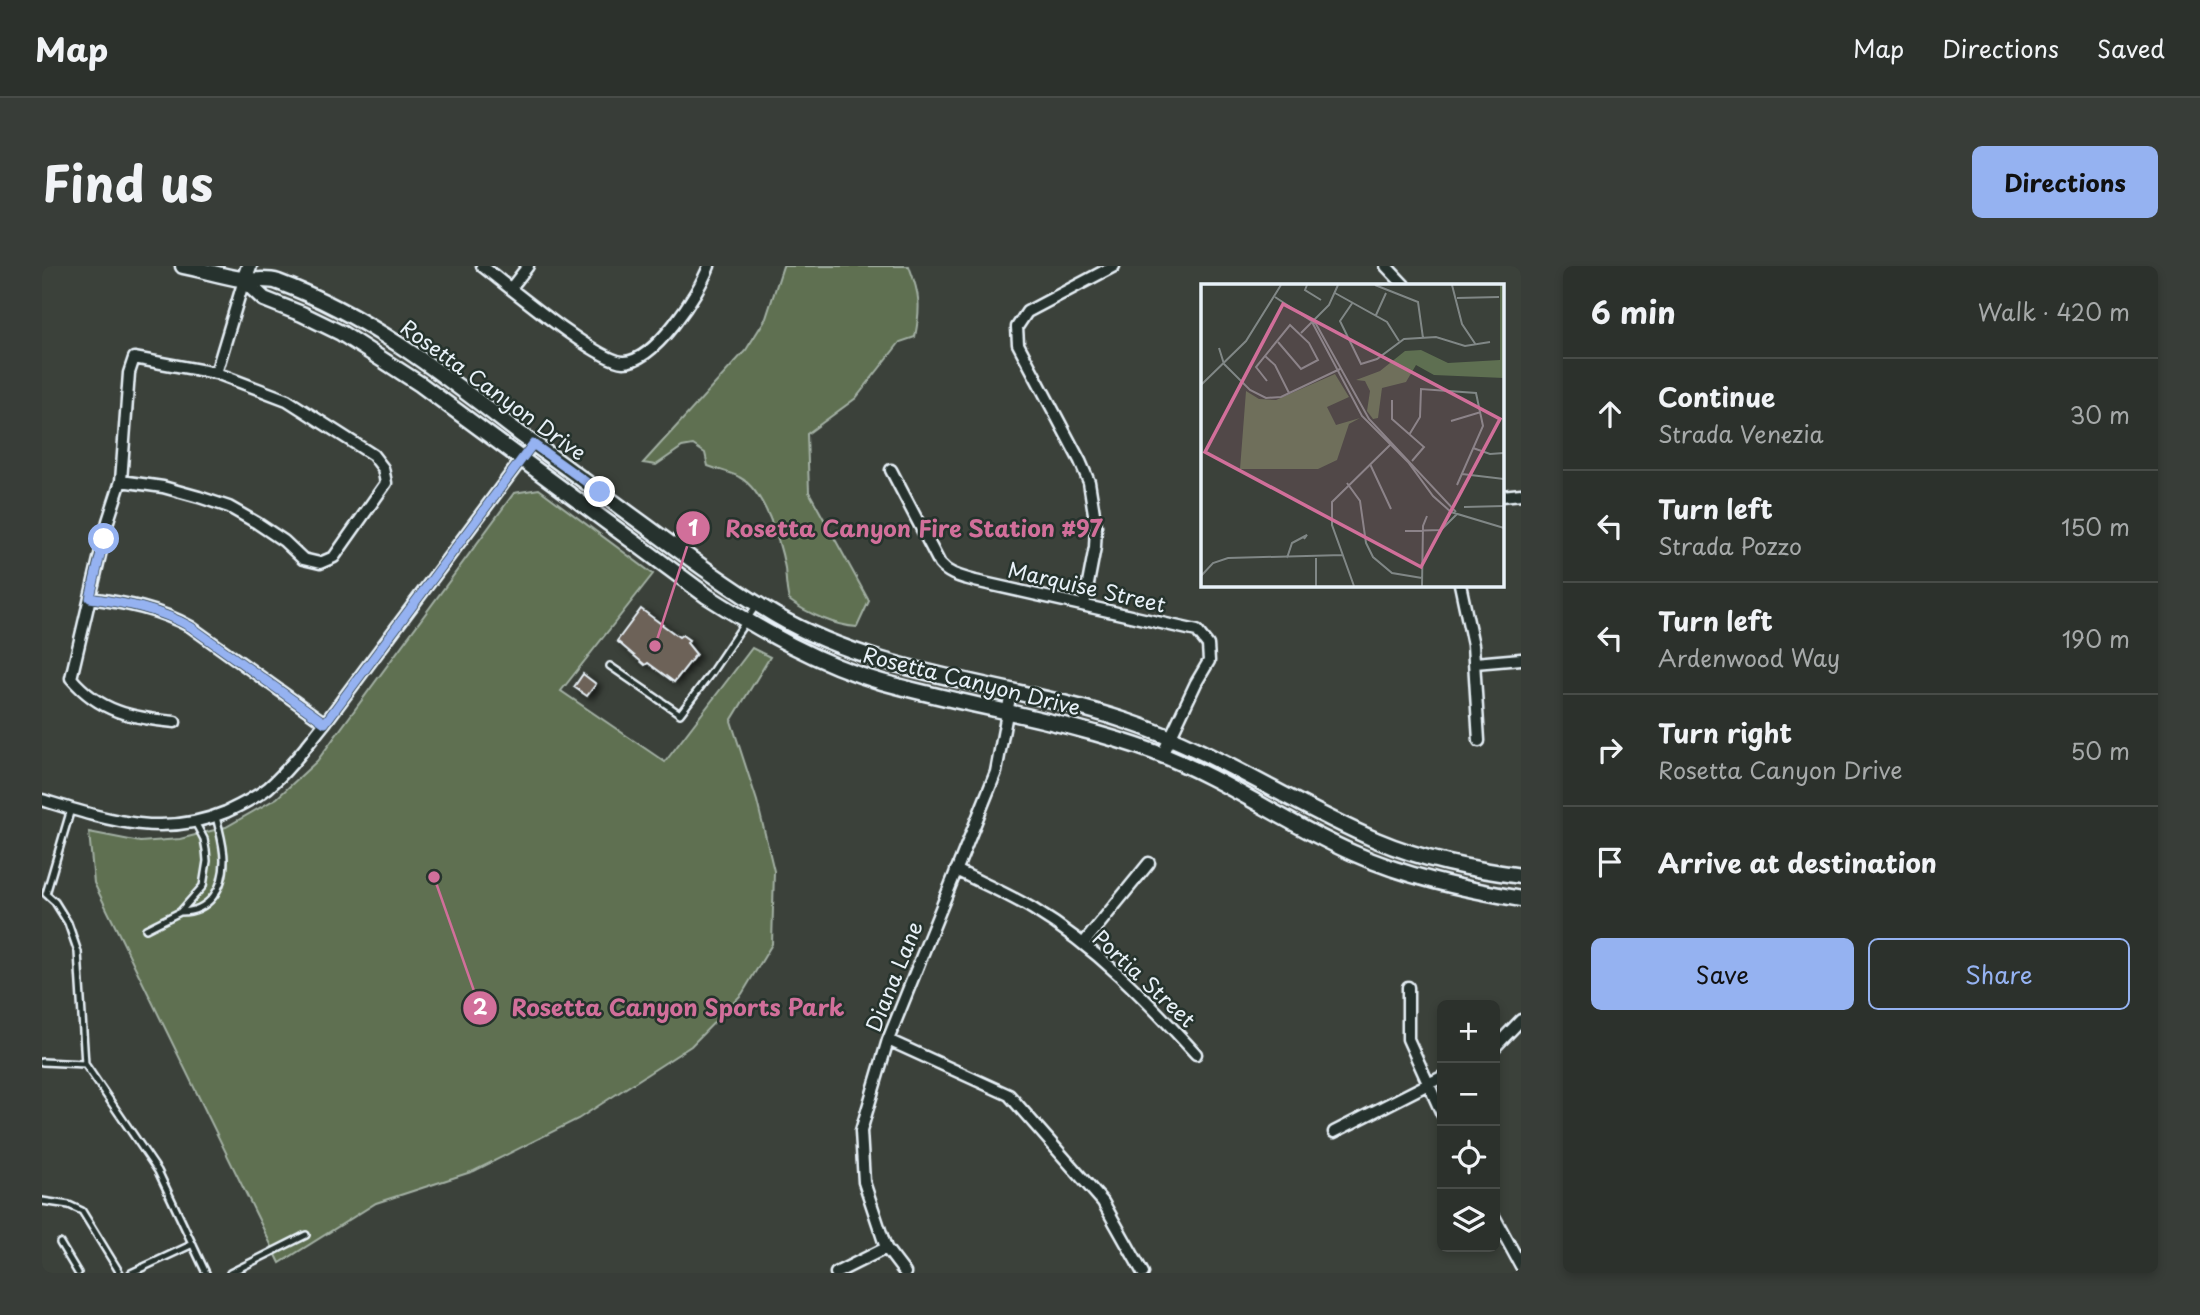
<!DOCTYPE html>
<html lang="en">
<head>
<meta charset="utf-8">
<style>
	body { margin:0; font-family:"Playpen Sans",sans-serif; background:#383d38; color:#f1f3f6 }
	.controls { position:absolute; right:21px; bottom:21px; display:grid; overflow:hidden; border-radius:10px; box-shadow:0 4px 10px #0003 }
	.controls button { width:63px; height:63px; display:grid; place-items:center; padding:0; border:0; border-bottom:2px solid #484c48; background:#2c312c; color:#f1f3f6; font:35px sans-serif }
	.stop { position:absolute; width:21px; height:21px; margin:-16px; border:5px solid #95b2f1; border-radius:50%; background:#fff }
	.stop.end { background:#95b2f1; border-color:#fff; box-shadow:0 2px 7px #0008 }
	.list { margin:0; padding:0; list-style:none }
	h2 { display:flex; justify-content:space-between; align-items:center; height:91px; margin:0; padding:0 28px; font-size:30px }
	h2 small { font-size:23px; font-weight:400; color:#a6a9a9 }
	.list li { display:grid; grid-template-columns:46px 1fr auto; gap:21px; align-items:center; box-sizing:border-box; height:112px; padding:0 28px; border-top:2px solid #484c48 }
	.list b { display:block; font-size:26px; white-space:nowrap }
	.list p { margin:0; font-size:23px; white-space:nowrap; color:#a6a9a9 }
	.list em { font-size:23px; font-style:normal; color:#a6a9a9 }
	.actions { display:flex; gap:14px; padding:21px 28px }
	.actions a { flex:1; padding:16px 0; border:2px solid #95b2f1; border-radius:10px; text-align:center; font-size:24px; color:#95b2f1 }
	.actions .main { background:#95b2f1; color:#111 }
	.icon { flex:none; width:38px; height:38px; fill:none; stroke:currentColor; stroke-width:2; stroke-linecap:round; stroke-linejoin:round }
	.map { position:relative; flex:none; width:1479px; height:1007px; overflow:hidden; border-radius:10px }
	header { display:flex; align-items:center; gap:42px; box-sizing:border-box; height:98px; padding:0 35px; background:#2c312c; border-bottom:2px solid #484c48 }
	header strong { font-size:33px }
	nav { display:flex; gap:38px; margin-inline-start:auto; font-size:24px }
	.intro { display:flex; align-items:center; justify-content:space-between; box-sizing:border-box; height:168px; padding:0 42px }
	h1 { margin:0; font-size:49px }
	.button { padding:18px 32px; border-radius:10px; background:#95b2f1; color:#111; font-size:24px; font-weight:700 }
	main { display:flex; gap:42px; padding:0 42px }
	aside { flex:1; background:#2c312c; border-radius:10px; box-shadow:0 4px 10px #0003 }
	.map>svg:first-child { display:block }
	.green { fill:#5e6f51; stroke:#a3b0a4; stroke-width:2 }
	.building { fill:#6d6258; stroke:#e8f1f8; stroke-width:2; filter:url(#shadow) }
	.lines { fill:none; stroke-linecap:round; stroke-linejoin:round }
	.lane-casing { stroke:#e8f1f8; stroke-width:10 }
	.street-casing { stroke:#e8f1f8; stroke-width:15 }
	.secondary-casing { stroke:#e8f1f8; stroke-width:19 }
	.lane { stroke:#26332d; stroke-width:5 }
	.street { stroke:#26332d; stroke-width:10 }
	.secondary { stroke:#26332d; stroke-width:14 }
	.route { stroke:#95b2f1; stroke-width:9 }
	.labels { text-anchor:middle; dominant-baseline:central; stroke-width:5; stroke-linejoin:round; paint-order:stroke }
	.street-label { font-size:21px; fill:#e8f1f8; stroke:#26332d }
	.inset-road { fill:none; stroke:#808786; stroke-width:2 }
	.view { fill:#d16f9a; fill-opacity:0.15; stroke:#d16f9a; stroke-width:3.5 }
	.inset-edge { fill:none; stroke:#e8f1f8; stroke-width:3.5 }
	.leader { fill:none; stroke:#d16f9a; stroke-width:2.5 }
	.callout-dot { fill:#d16f9a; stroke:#26332d; stroke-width:2.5 }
	.mark-label { font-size:21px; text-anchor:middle; font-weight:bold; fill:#fff }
	.callout-label { font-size:23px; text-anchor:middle; font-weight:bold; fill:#d16f9a; stroke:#26332d; stroke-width:5; stroke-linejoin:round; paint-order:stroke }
</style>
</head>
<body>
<header>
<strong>Map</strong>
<nav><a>Map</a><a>Directions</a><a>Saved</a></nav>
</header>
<div class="intro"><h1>Find us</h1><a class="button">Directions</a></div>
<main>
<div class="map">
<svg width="1479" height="1007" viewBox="0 0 1479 1007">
	<defs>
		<filter id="shadow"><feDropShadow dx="5" dy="3" stdDeviation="3.5" flood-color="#0009"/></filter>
	</defs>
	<rect width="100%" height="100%" fill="#3b413a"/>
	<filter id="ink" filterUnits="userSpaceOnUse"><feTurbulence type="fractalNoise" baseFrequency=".0143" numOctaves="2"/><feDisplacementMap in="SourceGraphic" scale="14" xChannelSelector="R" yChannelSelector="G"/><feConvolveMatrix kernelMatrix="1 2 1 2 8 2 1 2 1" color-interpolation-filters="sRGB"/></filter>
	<g filter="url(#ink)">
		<path class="green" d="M741 0H867C878 29 879 41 873 71L858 76 814 132 765 168 767 226 827 335 815 361C794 360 764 347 747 334 744 323 744 313 743 302 738 275 722 224 697 211 688 206 676 204 666 200L663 187 651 179 640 181 614 199 601 197 704 84 724 52Z
			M497 223 611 308 519 425 623 496 710 382 728 391 689 455 715 535 732 605 730 678 700 728 649 780 536 853 432 905 334 937 238 997 52 617 47 566 98 576 138 573 184 561 235 532 275 495 472 227Z"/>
		<path class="building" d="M599 343 637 371 640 369 647 374 645 377 654 388 632 416 606 397 603 399 575 375Z
			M541 408 554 418 545 430 532 421Z"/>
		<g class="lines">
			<defs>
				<path id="lane" d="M568 400 638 448 669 407 714 340
					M29 543 4 628 13 636 26 657 36 686 43 798 116 905 164 1007
					M138 646C168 646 182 622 182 594 182 579 177 564 174 550
					M104 663 138 646 161 620 165 595 164 584 162 573 153 556
					M0 796 43 798
					M0 935 27 939 40 945 78 1007
					M18 977 36 1007
					M89 1007 151 978
					M188 1007 264 969"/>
				<path id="street" d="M440 0C465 19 555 95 581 96 612 97 657 27 667 0
					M1344 0 1362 19
					M469 22 486 0
					M174 107 202 14
					M849 204 898 298C907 309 920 311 933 315L1155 365 1166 379 1167 395 1154 417 1120 489
					M79 215 121 221 157 231 187 241 215 257 242 275 261 293 278 297 292 291 344 217 341 202 331 189 245 134 174 107 92 92 87 107 79 215 66 255 29 412C58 446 90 452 133 456
					M1460 230 1479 228
					M1418 318 1431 379 1437 475
					M48 332C84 337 117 343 149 361L283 457
					M1042 339 1053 281 1054 260 1047 216 1038 195 976 78 975 61 985 46 1072 0
					M1433 397 1479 393
					M0 534C63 553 120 573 184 546 199 539 213 532 226 522 248 503 265 479 283 457L491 178
					M914 604C940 617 966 628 991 643 1054 681 1105 734 1154 788
					M1041 678 1107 597
					M1366 721V773L1400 848
					M846 774 967 829 1061 936 1101 1007
					M1453 781 1479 754
					M1292 866 1400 811
					M1453 952 1479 1000
					M794 1007 844 982
					M863 1007 844 982 822 916 819 865 846 774 954 506 969 426"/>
				<path id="secondary" d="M141 0C161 4 180 10 199 13 212 16 224 12 236 16 326 49 402 109 477 167 519 198 561 229 604 260 646 291 688 322 733 349 841 412 968 416 1084 455 1172 484 1249 538 1334 574 1381 594 1429 603 1479 610
					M202 14 222 33 260 48 299 67 378 118 665 330C720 365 777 398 840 416 930 441 1024 454 1112 486 1182 512 1243 557 1311 587 1364 611 1422 623 1479 633
					M202 14 207 0"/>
			</defs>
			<use href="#lane" class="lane-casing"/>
			<use href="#street" class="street-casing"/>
			<use href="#secondary" class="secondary-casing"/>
			<use href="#lane" class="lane"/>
			<use href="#street" class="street"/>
			<use href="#secondary" class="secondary"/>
		</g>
	</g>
	<g class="lines" filter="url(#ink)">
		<path class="route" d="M62 273 48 332C84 337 117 343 149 361L283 457 491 178 558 226"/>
	</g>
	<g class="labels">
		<g class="street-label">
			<text transform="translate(452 123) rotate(36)">Rosetta Canyon Drive</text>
			<text transform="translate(1045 320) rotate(13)">Marquise Street</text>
			<text transform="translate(930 414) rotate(14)">Rosetta Canyon Drive</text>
			<text transform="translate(851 710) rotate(-68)">Diana Lane</text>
			<text transform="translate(1103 712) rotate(43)">Portia Street</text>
		</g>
	</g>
	<g transform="translate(1159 18)">
		<rect width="303" height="303" fill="#3b413a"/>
		<path d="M299 1H303V94L233 91 215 81 205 98 181 104 177 134 172 135 166 127 169 107 164 97 155 96 179 87 204 67 220 66 247 79 299 76ZM134 90 148 113 126 123 135 141 159 134 148 140 136 176 117 185H39L45 107 58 115 75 116Z" fill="#5e6f51"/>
		<path class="inset-road" d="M106 1 104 6 120 16M174 1 217 18 222 54M251 1 261 40 275 61M134 9 186 38 198 57M74 13 115 40 168 135 255 228M256 14 298 13M152 18 139 37 160 80 176 75 203 55 235 53 264 62 289 58M175 31 185 9M111 38 161 132 207 178 232 212 250 228 303 244M100 49 128 21 137 1M18 64 23 80 49 106 65 114 80 113 139 85M64 72 74 81 88 109M66 97 55 83 89 41 108 59 117 76 100 85 77 58M0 101 45 57 80 1M191 116V135L223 163 211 177M250 137 280 128M208 151 219 133 220 105 275 109 282 142 256 201M272 164 289 170 303 169M169 180 190 225M261 190 303 195M146 199 159 217 165 259 172 273 191 289 221 294M263 223 303 222M204 247 240 246 256 230M86 274 91 259 106 251 103 255M115 274V302M0 292 12 279 27 274 142 271M153 302 131 241V218L190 160M221 302 222 242 226 232"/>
		<path class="view" d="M82 20 299 135 220 283 4 168Z"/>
		<rect width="303" height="303" class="inset-edge"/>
	</g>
	<path class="leader" d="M613 380L651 262M392 611L438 742"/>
	<g class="callout-dot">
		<circle cx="613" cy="380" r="7"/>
		<circle cx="392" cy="611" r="7"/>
		<circle cx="651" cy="262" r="18"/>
		<circle cx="438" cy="742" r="18"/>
	</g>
	<g class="mark-label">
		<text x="651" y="270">1</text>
		<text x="438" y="749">2</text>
	</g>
	<g class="callout-label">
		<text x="872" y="271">Rosetta Canyon Fire Station #97</text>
		<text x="636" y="750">Rosetta Canyon Sports Park</text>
	</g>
</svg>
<div class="controls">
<button>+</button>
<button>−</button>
<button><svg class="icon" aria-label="locate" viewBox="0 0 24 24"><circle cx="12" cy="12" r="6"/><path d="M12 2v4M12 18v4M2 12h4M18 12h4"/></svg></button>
<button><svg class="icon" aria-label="layers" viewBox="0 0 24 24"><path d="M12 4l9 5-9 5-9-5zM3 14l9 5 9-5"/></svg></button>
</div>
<div class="stop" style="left:62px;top:273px"></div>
<div class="stop end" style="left:558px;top:226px"></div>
</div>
<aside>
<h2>6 min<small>Walk · 420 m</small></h2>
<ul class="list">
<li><svg class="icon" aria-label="ahead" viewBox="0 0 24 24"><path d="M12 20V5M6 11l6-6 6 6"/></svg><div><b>Continue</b><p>Strada Venezia</p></div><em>30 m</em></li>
<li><svg class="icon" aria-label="left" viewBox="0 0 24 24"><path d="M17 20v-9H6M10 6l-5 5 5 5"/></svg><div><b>Turn left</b><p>Strada Pozzo</p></div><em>150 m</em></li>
<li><svg class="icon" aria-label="left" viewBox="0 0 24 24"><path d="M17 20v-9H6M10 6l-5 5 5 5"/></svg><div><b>Turn left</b><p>Ardenwood Way</p></div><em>190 m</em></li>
<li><svg class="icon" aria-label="right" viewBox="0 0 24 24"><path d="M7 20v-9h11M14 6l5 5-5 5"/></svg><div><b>Turn right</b><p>Rosetta Canyon Drive</p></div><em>50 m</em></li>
<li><svg class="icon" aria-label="arrive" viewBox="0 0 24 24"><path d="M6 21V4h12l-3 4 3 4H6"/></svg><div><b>Arrive at destination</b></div></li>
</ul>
<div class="actions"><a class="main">Save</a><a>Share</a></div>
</aside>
</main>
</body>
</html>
